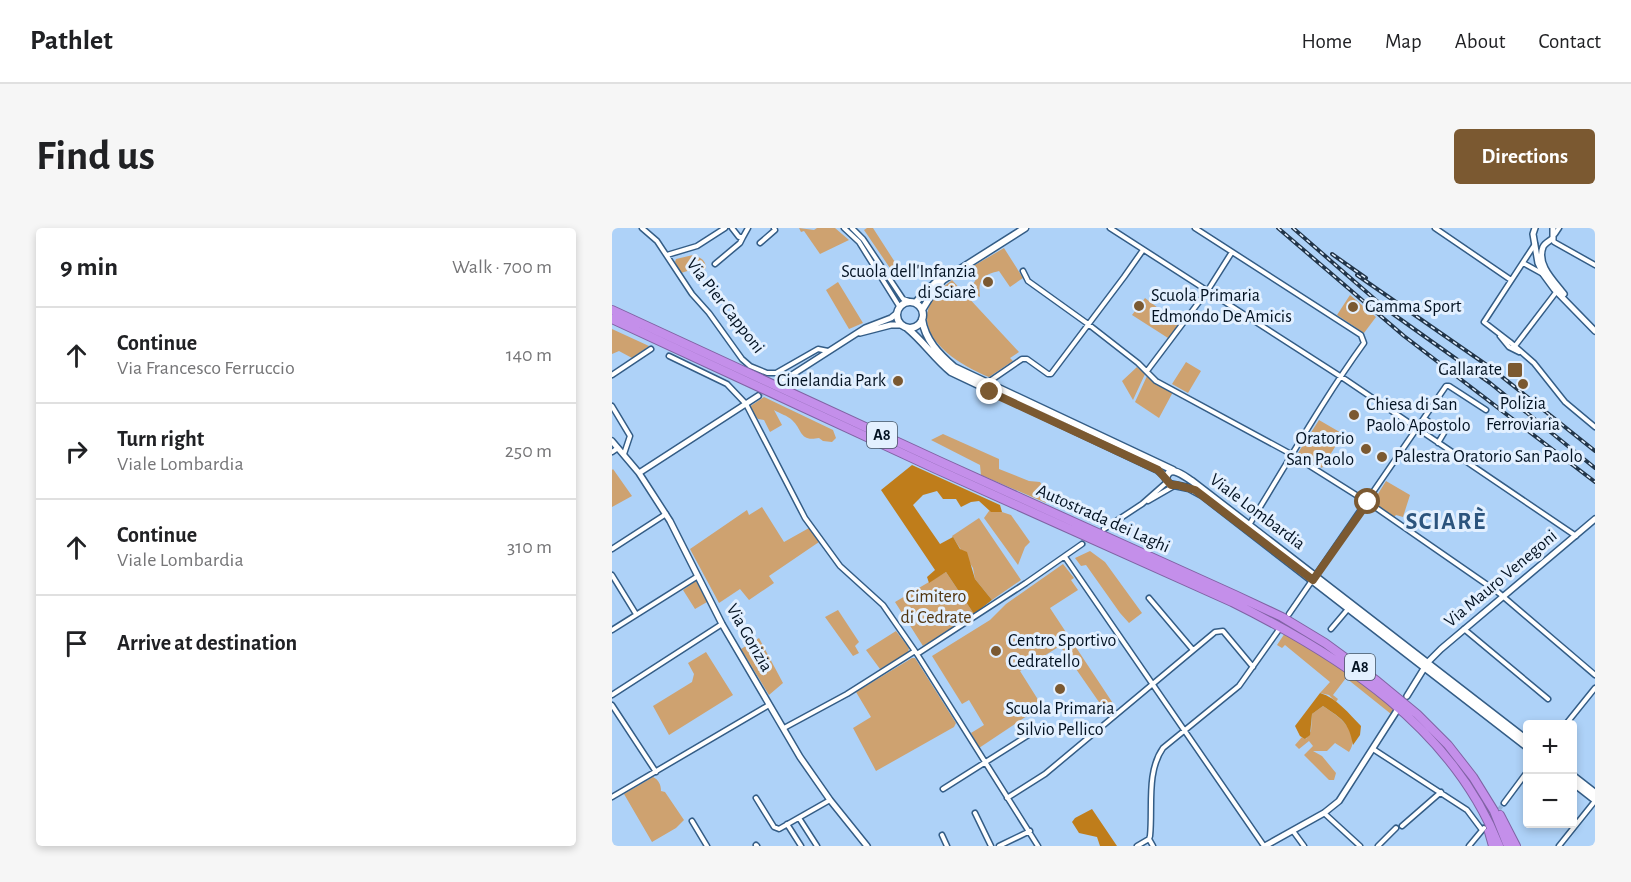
<!DOCTYPE html>
<html lang="en">
<head>
<meta charset="utf-8">
<style>
	body { margin:0; font-family:"Alegreya Sans",sans-serif; background:#f6f6f6; color:#202124 }
	.controls { position:absolute; right:18px; bottom:18px; display:grid; overflow:hidden; border-radius:6px; box-shadow:0 3px 9px #0003 }
	.controls button { width:54px; height:54px; display:grid; place-items:center; padding:0; border:0; border-bottom:2px solid #e0e0e0; background:#fff; color:#202124; font:30px sans-serif }
	.stop { position:absolute; width:18px; height:18px; margin:-14px; border:4px solid #7b5931; border-radius:50%; background:#fff }
	.stop.end { background:#7b5931; border-color:#fff; box-shadow:0 2px 6px #0008 }
	.list { margin:0; padding:0; list-style:none }
	h2 { display:flex; justify-content:space-between; align-items:center; height:78px; margin:0; padding:0 24px; font-size:26px }
	h2 small { font-size:20px; font-weight:400; color:#757577 }
	.list li { display:grid; grid-template-columns:39px 1fr auto; gap:18px; align-items:center; box-sizing:border-box; height:96px; padding:0 24px; border-top:2px solid #e0e0e0 }
	.list b { display:block; font-size:22px; white-space:nowrap }
	.list p { margin:0; font-size:20px; white-space:nowrap; color:#757577 }
	.list em { font-size:20px; font-style:normal; color:#757577 }
	.icon { flex:none; width:33px; height:33px; fill:none; stroke:currentColor; stroke-width:2; stroke-linecap:round; stroke-linejoin:round }
	.map { position:relative; flex:none; width:983px; height:618px; overflow:hidden; border-radius:6px }
	header { display:flex; align-items:center; gap:36px; box-sizing:border-box; height:84px; padding:0 30px; background:#fff; border-bottom:2px solid #e0e0e0 }
	header strong { font-size:28px }
	nav { display:flex; gap:33px; margin-inline-start:auto; font-size:21px }
	.intro { display:flex; align-items:center; justify-content:space-between; box-sizing:border-box; height:144px; padding:0 36px }
	h1 { margin:0; font-size:42px }
	.button { padding:15px 27px; border-radius:6px; background:#7b5931; color:#fff; font-size:21px; font-weight:700 }
	main { display:flex; gap:36px; padding:0 36px }
	aside { flex:1; background:#fff; border-radius:6px; box-shadow:0 3px 9px #0003 }
	.map>svg:first-child { display:block }
	.green { fill:#cea270 }
	.forest { fill:#bf7d1b }
	.lines { fill:none; stroke-linecap:round; stroke-linejoin:round }
	.minor-tunnel { stroke:#94b5d8; stroke-width:4; stroke-dasharray:4 2; stroke-linecap:butt }
	.tertiary-tunnel { stroke:#94b5d8; stroke-width:5; stroke-dasharray:5 2.5; stroke-linecap:butt }
	.minor-casing { stroke:#345d86; stroke-width:7 }
	.tertiary-casing { stroke:#345d86; stroke-width:8 }
	.secondary-casing { stroke:#345d86; stroke-width:9 }
	.motorway-casing { stroke:#8063a4; stroke-width:10 }
	.minor { stroke:#fff; stroke-width:4 }
	.tertiary { stroke:#fff; stroke-width:5 }
	.secondary { stroke:#fff; stroke-width:6 }
	.motorway { stroke:#c48fea; stroke-width:8 }
	.rail-casing { stroke:#223549; stroke-width:4 }
	.rail { stroke:#e3f0ff; stroke-width:1.5; stroke-dasharray:4.5; stroke-linecap:butt }
	.route { stroke:#7b5931; stroke-width:8 }
	.poi-dot { fill:#7b5931; stroke:#e3f0ff; stroke-width:2 }
	.labels { text-anchor:middle; dominant-baseline:central; stroke-width:6; stroke-linejoin:round; paint-order:stroke }
	.shield { fill:#e3f0ff; stroke:#465564; stroke-width:1.5 }
	.shield-label { font-size:16px; font-weight:bold; fill:#031222 }
	.poi-label { font-size:18px; fill:#031222; stroke:#e3f0ff; text-anchor:start }
	.street-label { font-size:18px; fill:#031222; stroke:#e3f0ff }
	.park-label { font-size:18px; fill:#50340f; stroke:#e3f0ff }
	.district-label { font-size:24px; font-weight:bold; letter-spacing:1.5px; fill:#2c547d; stroke:#e3f0ff }
</style>
</head>
<body>
<header>
<strong>Pathlet</strong>
<nav><a>Home</a><a>Map</a><a>About</a><a>Contact</a></nav>
</header>
<div class="intro"><h1>Find us</h1><a class="button">Directions</a></div>
<main>
<aside>
<h2>9 min<small>Walk · 700 m</small></h2>
<ul class="list">
<li><svg class="icon" aria-label="ahead" viewBox="0 0 24 24"><path d="M12 20V5M6 11l6-6 6 6"/></svg><div><b>Continue</b><p>Via Francesco Ferruccio</p></div><em>140 m</em></li>
<li><svg class="icon" aria-label="right" viewBox="0 0 24 24"><path d="M7 20v-9h11M14 6l5 5-5 5"/></svg><div><b>Turn right</b><p>Viale Lombardia</p></div><em>250 m</em></li>
<li><svg class="icon" aria-label="ahead" viewBox="0 0 24 24"><path d="M12 20V5M6 11l6-6 6 6"/></svg><div><b>Continue</b><p>Viale Lombardia</p></div><em>310 m</em></li>
<li><svg class="icon" aria-label="arrive" viewBox="0 0 24 24"><path d="M6 21V4h12l-3 4 3 4H6"/></svg><div><b>Arrive at destination</b></div></li>
</ul>
</aside>
<div class="map">
<svg width="983" height="618" viewBox="0 0 983 618">
	<rect width="100%" height="100%" fill="#aed2f8"/>
	<path class="green" d="M187 0 202 2 205 0H223L237 12 208 26 192 3 189 4Z
		M255 0H261L288 42 282 46 252 2Z
		M392 20 411 50 398 59 387 43C370 47 366 52 368 69L363 67 360 58 366 48 358 40Z
		M81 27C88 29 94 32 94 40L91 43 85 40 69 45 63 34 64 31Z
		M340 52 407 124 398 130 401 133 377 149C333 131 284 93 340 52Z
		M226 54 251 95 237 101 214 62Z
		M738 67 764 89 752 105 725 87Z
		M533 70 567 96 556 110 520 87Z
		M0 101 37 118 20 130 7 123 0 126Z
		M574 134 589 143 576 165 560 156Z
		M525 139 533 146 521 172 510 153Z
		M535 148 561 164 547 190 523 174Z
		M152 169 221 202 224 210 220 214 211 213 207 210C187 214 191 202 180 192 176 188 167 185 162 182L170 197 158 204 152 192 146 191 137 179Z
		M707 192 731 206 710 240 686 225Z
		M331 206 387 231V241L417 253 428 254 433 261 434 275 369 247 368 237 319 212Z
		M1 241 20 268 0 279V242Z
		M774 253 798 267 791 289 784 287 782 289 761 274Z
		M150 279 172 314 197 300 207 314 157 348 162 355 137 372 128 361 107 375 78 321 135 282 137 287Z
		M377 283 390 284 399 287 418 314 413 319 406 337 372 290Z
		M367 290 409 352 380 372 363 351 361 340 340 308Z
		M478 323 493 334 530 385 517 395 508 385 474 337 469 338 463 330Z
		M451 336 462 350 459 352 466 362 438 380 504 480 496 487 448 418 408 443 430 478 367 520 359 505 372 497 357 472 350 476 320 428 378 392 394 376Z
		M334 344 362 386 311 418 283 374Z
		M84 353 95 374 83 381 71 362Z
		M226 382 247 414 243 418 247 425 241 428 213 389Z
		M284 403 297 420 296 425 268 441 254 422Z
		M673 405 735 444 782 481 779 486 734 450 721 467 726 471 724 474 717 467 708 465 718 454 673 417 670 420 665 417Z
		M147 410 171 455 157 467 129 421Z
		M94 424 121 467 57 507 41 478 80 454 82 446 76 435Z
		M300 430H303L344 495 342 499 264 543 241 500 259 489 244 464Z
		M711 478C726 488 750 504 737 524L723 515 715 523H701L710 528 724 545 722 552H717L692 527 701 518 697 513 687 521 683 517 690 509 694 511 699 503 700 486Z
		M41 549C47 552 49 557 49 563L53 564 72 592 64 600 40 614 12 566Z"/>
	<path class="forest" d="M300 237 388 277 390 284H379L367 273 359 274 349 279 344 271H331L325 263 311 267 301 277 328 316 341 309 348 321 355 324 363 351 380 372 362 386 334 344 317 355 315 349 323 342 269 262Z
		M708 465C725 470 737 486 749 498L748 507 741 517C737 494 730 491 711 478L700 486 698 507 693 511 688 508 683 498Z
		M480 581 505 618H488L485 609 467 605 460 594 463 590Z"/>
	<g class="lines">
		<path class="minor-tunnel" d="M470 316 487 305
			M872 600 892 575"/>
		<path class="tertiary-tunnel" d="M146 168 172 152"/>
		<defs>
			<path id="minor" d="M30 0 45 13 80 66 97 85 130 131 138 138 155 145H164L206 121 216 123
				M120 0 127 9H131L136 0
				M232 0 247 14 287 78
				M240 0 251 11 291 71 297 73
				M498 0 734 152 964 308
				M583 0 749 107 752 115C710 173 675 236 637 297
				M823 0 899 52
				M943 6 947 0
				M941 10 942 14 983 37
				M148 15 163 2 162 0
				M923 16 872 94 898 114 922 135 953 174 983 199
				M55 27 85 18 113 0
				M103 36 128 15 131 9
				M910 36H913L931 46
				M411 43 416 53 476 96 526 135 544 153 679 226 760 277 887 365 983 447
				M888 108 897 119 907 124
				M903 118 945 63 947 64
				M57 128 115 156 134 176 193 290 228 338 271 377 305 426 426 618
				M535 143 596 62 620 24
				M0 147 39 121
				M375 155 410 131H415L436 146H439L512 49 531 22
				M0 178 18 208 12 226
				M812 190 832 205 826 215
				M0 224 6 220
				M536 273 562 258
				M492 301 530 276 555 254
				M0 321 54 286
				M453 329 652 618
				M0 347 24 386
				M537 370 581 422
				M677 386 834 158H837L874 182
				M719 401 736 381
				M852 401 936 471
				M0 402 86 348
				M305 426 414 355 470 316
				M0 467 110 396
				M0 477 44 544
				M954 496 983 460
				M172 500 235 466 303 423
				M761 521 855 582 870 602
				M331 561 418 506
				M0 569 157 477
				M144 570 162 599 167 601 218 572
				M395 570 433 546 603 404 611 403 641 439
				M892 575 915 544
				M363 585 379 618
				M712 585 748 618
				M187 590 205 618
				M80 593 95 618
				M175 596 189 618
				M790 598 829 564
				M681 603 692 618
				M330 607 335 618
				M537 611 541 618
				M144 617 145 618
				M387 618 418 603
				M525 618 537 611 538 608C541 580 534 544 551 520L627 458 666 403
				M766 618 784 600
				M857 618 872 600
				M947 618 983 573"/>
			<path id="tertiary" d="M923 0 921 6 926 35 931 46 942 61 983 103
				M941 0V10C938 13 933 15 931 19 924 37 943 54 952 66
				M248 105 279 97H289
				M172 152 253 100 279 90 284 86
				M0 213 27 245 58 293 110 396 188 529 218 572 255 618
				M27 245 146 168
				M795 468 816 434 829 421 983 291
				M653 618 712 585 727 573 784 484"/>
			<path id="secondary" d="M285 87a13 13 0 1 1 26 0a13 13 0 1 1-26 0Z
				M303 75 328 50 335 45
				M310 82 323 61 331 52 413 0
				M310 91C313 112 327 126 342 139L561 242
				M295 100C311 113 323 131 339 144L546 242 554 249
				M915 512 580 253C572 248 557 235 554 251L557 256 577 260 590 267 915 519
				M960 547 983 565
				M960 554 983 572"/>
			<path id="motorway" d="M0 82 329 234 623 367 670 389 713 415 765 453 805 486 836 517 861 549 882 583 896 618
				M0 91 324 241 620 374C729 428 841 500 887 618
				M888 587 904 618
				M877 604 881 618"/>
		</defs>
		<use href="#minor" class="minor-casing"/>
		<use href="#tertiary" class="tertiary-casing"/>
		<use href="#secondary" class="secondary-casing"/>
		<use href="#motorway" class="motorway-casing"/>
		<use href="#minor" class="minor"/>
		<use href="#tertiary" class="tertiary"/>
		<use href="#secondary" class="secondary"/>
		<use href="#motorway" class="motorway"/>
		<defs>
			<path id="rail" d="M666 0 792 108 983 254
				M681 0 774 81 878 155 983 240
				M720 26 754 50
				M745 47 879 140 983 223"/>
		</defs>
		<use href="#rail" class="rail-casing"/>
		<use href="#rail" class="rail"/>
	</g>
	<g class="lines">
		<path class="route" d="M378 164 546 242 559 257H565L583 262 701 352 756 274"/>
	</g>
	<g class="poi-dot">
		<circle cx="376" cy="54" r="6"/>
		<circle cx="527" cy="78" r="6"/>
		<circle cx="741" cy="79" r="6"/>
		<rect x="895" y="134" width="16" height="16" rx="3"/>
		<circle cx="286" cy="153" r="6"/>
		<circle cx="911" cy="156" r="6"/>
		<circle cx="742" cy="187" r="6"/>
		<circle cx="754" cy="221" r="6"/>
		<circle cx="770" cy="229" r="6"/>
		<circle cx="384" cy="423" r="6"/>
		<circle cx="448" cy="461" r="6"/>
	</g>
	<g class="labels">
		<g class="shield">
			<rect x="255" y="194" width="30" height="26" rx="4.5"/>
			<rect x="733" y="426" width="30" height="26" rx="4.5"/>
		</g>
		<g class="shield-label">
			<text x="270" y="207">A8</text>
			<text x="748" y="439">A8</text>
		</g>
		<g class="poi-label">
			<text x="364" y="44" text-anchor="end">Scuola dell'Infanzia<tspan x="364" dy="21">di Sciarè</tspan></text>
			<text x="539" y="68">Scuola Primaria<tspan x="539" dy="21">Edmondo De Amicis</tspan></text>
			<text x="753" y="79">Gamma Sport</text>
			<text x="890" y="142" text-anchor="end">Gallarate</text>
			<text x="274" y="153" text-anchor="end">Cinelandia Park</text>
			<text x="911" y="176" text-anchor="middle">Polizia<tspan x="911" dy="21">Ferroviaria</tspan></text>
			<text x="754" y="177">Chiesa di San<tspan x="754" dy="21">Paolo Apostolo</tspan></text>
			<text x="742" y="211" text-anchor="end">Oratorio<tspan x="742" dy="21">San Paolo</tspan></text>
			<text x="782" y="229">Palestra Oratorio San Paolo</text>
			<text x="396" y="413">Centro Sportivo<tspan x="396" dy="21">Cedratello</tspan></text>
			<text x="448" y="481" text-anchor="middle">Scuola Primaria<tspan x="448" dy="21">Silvio Pellico</tspan></text>
		</g>
		<g class="street-label">
			<text transform="translate(113 78) rotate(52)">Via Pier Capponi</text>
			<text transform="translate(645 284) rotate(37)">Viale Lombardia</text>
			<text transform="translate(491 291) rotate(24)">Autostrada dei Laghi</text>
			<text transform="translate(889 351) rotate(-40)">Via Mauro Venegoni</text>
			<text transform="translate(137 410) rotate(60)">Via Gorizia</text>
		</g>
		<g class="park-label">
			<text x="324" y="369">Cimitero<tspan x="324" dy="21">di Cedrate</tspan></text>
		</g>
		<g class="district-label">
			<text x="834" y="294">SCIARÈ</text>
		</g>
	</g>
</svg>
<div class="controls">
<button>+</button>
<button>−</button>
</div>
<div class="stop" style="left:756px;top:274px"></div>
<div class="stop end" style="left:378px;top:164px"></div>
</div>
</main>
</body>
</html>
